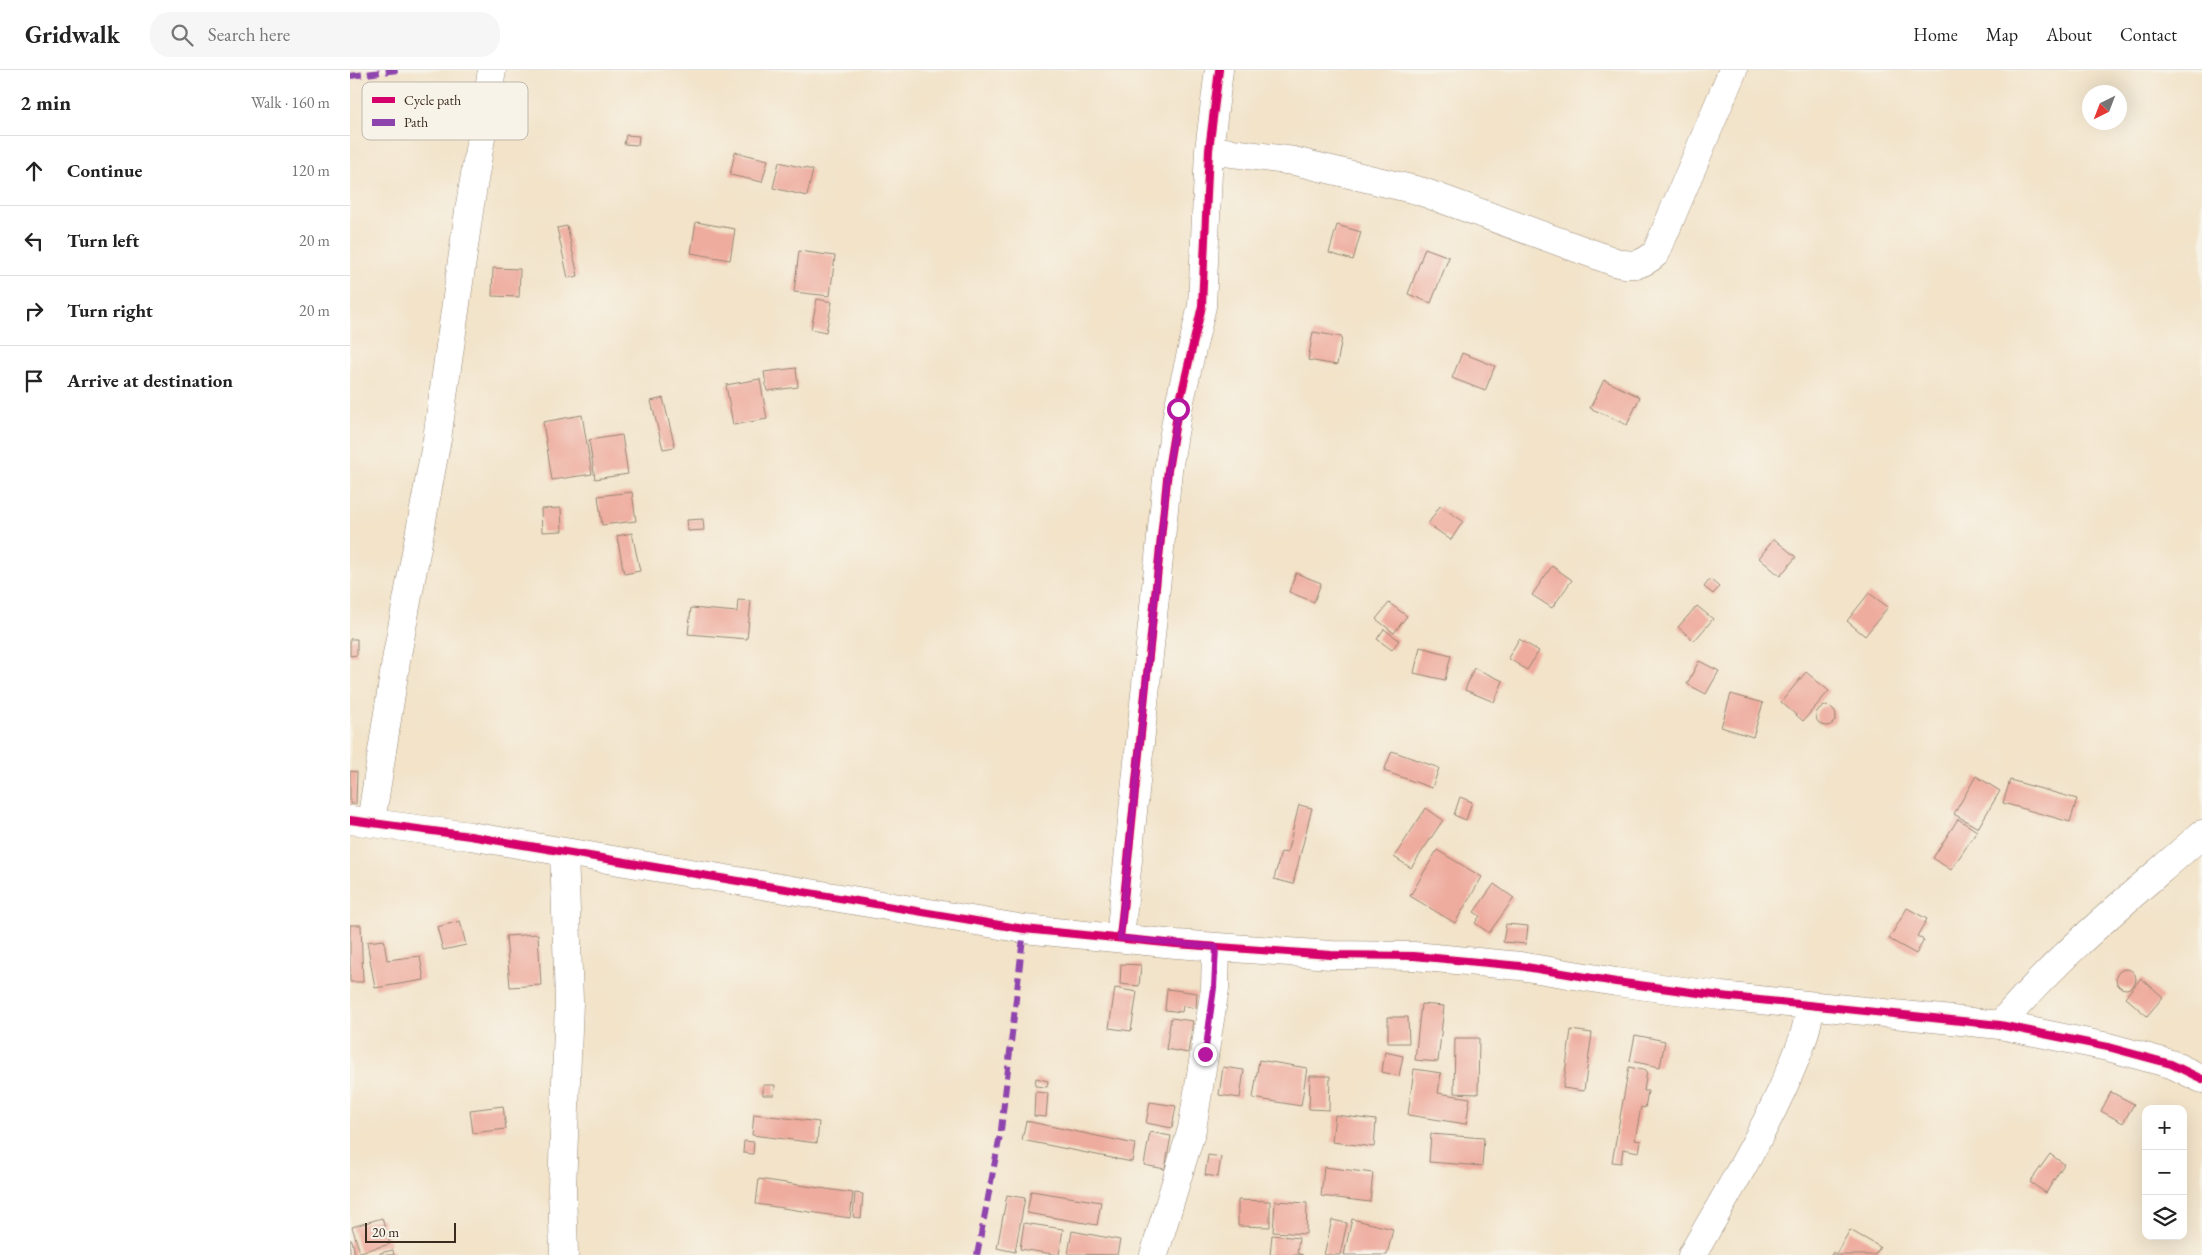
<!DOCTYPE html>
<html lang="en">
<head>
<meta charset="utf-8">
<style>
	body { margin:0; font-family:"EB Garamond",serif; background:#f6f6f6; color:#222 }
	.controls { position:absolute; right:15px; bottom:15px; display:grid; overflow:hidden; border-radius:10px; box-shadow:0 5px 20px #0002 }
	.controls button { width:45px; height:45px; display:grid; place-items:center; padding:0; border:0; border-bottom:1px solid #e0e0e0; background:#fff; color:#222; font:25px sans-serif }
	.compass { position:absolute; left:1732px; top:15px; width:45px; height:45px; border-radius:50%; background:#fff; box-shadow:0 5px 20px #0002; rotate:222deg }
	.scale { position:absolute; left:15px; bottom:12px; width:91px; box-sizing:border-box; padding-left:5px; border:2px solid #3b2a1e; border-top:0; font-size:14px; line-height:18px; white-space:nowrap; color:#3b2a1e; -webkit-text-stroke:4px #f7f3e8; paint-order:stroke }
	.stop { position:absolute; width:15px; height:15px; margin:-11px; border:4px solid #b5179e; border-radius:50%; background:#fff }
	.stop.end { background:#b5179e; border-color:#fff; box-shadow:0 1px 5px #0008 }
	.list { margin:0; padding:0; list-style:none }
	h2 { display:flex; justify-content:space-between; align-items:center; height:65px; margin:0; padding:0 20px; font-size:21px }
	h2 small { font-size:16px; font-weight:400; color:#767676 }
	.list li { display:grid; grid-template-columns:32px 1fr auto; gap:15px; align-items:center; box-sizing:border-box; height:70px; padding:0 20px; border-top:1px solid #e0e0e0 }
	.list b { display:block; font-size:19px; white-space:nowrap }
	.list em { font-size:16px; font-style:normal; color:#767676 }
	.icon { flex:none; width:28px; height:28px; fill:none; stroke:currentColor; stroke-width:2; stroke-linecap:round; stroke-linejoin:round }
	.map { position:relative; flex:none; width:1852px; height:1185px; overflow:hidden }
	header { display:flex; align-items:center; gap:30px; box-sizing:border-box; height:70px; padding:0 25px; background:#fff; border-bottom:1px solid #e0e0e0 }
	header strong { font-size:24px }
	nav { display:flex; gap:28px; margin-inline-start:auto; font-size:18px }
	.search { width:350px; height:45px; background:#f6f6f6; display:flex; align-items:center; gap:12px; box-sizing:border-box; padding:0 18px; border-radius:20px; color:#767676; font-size:19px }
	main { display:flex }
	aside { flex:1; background:#fff }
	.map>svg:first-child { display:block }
	.building { fill:#eeac9e }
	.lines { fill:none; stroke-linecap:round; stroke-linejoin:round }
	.minor-casing { stroke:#968674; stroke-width:29 }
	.minor { stroke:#fff; stroke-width:28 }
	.quiet { stroke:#8e44ad; stroke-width:6; stroke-dasharray:12 6; stroke-linecap:butt }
	.cycleway-casing { stroke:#f7f3e8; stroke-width:11 }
	.cycleway { stroke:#d6006c; stroke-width:8 }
	.route { stroke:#b5179e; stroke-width:6 }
	.key { fill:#f7f3e8; stroke:#bfb7ab; stroke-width:1 }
	.key-label { font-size:14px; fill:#3b2a1e }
</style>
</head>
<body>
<header>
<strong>Gridwalk</strong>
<div class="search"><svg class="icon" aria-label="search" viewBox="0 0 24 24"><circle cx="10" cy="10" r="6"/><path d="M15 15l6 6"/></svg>Search here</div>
<nav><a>Home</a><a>Map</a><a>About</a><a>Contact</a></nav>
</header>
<main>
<aside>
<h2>2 min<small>Walk · 160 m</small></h2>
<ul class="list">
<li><svg class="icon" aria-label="ahead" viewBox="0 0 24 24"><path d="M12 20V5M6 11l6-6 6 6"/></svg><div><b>Continue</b></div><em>120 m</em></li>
<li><svg class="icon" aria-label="left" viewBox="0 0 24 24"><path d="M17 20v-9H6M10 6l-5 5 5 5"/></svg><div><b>Turn left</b></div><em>20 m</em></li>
<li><svg class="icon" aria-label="right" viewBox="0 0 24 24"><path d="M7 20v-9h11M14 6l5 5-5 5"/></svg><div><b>Turn right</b></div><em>20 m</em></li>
<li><svg class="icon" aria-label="arrive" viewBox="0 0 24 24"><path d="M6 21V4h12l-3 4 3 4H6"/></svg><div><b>Arrive at destination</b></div></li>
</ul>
</aside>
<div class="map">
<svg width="1852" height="1185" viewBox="0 0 1852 1185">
	<rect width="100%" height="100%" fill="#f7f3e8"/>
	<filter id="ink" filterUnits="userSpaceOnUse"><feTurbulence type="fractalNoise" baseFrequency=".02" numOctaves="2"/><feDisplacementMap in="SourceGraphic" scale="10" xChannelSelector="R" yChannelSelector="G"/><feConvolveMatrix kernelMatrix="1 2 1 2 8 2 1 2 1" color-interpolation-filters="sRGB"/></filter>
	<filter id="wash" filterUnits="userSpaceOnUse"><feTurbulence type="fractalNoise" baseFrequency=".0096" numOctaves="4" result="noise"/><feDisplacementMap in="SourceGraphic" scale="20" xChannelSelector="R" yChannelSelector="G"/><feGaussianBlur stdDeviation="1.12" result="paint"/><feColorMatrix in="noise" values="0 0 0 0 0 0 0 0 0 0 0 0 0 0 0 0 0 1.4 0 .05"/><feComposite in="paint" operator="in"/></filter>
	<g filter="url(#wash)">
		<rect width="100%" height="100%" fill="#f2e3c9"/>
		<g id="blocks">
			<path class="building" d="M276 65 289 66 288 75 274 74Z
				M385 82 418 90 412 112 380 105Z
				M429 92 463 100 457 126 423 118Z
				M346 152 385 159 380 190 341 183Z
				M987 155 1011 162 1003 190 979 183Z
				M217 156 228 206 218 208 207 158Z
				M1075 178 1099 187 1081 233 1058 224Z
				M449 181 485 186 480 226 444 222Z
				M143 198 170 199 169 227 142 226Z
				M467 229 482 232 476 262 461 259Z
				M963 262 992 267 987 295 958 290Z
				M1112 283 1145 296 1135 321 1102 308Z
				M446 298 448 317 417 321 414 302Z
				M410 309 417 349 383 355 376 315Z
				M1254 310 1290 327 1277 355 1240 338Z
				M313 328 325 377 313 379 301 331Z
				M232 345 242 404 202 410 193 352Z
				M272 365 278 404 245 409 239 370Z
				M282 422 286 451 252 455 248 426Z
				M1090 436 1113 451 1101 470 1078 454Z
				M211 438 212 461 192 462 191 439Z
				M353 449 354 460 338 461 337 450Z
				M282 463 290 501 274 504 267 466Z
				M1424 469 1446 487 1430 506 1409 488Z
				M1202 496 1222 510 1202 538 1182 525Z
				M946 503 971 513 964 532 939 522Z
				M1360 509 1369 517 1363 524 1354 517Z
				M1519 523 1538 537 1515 566 1497 551Z
				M388 530 401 531 397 569 338 564 341 538 387 542Z
				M1039 533 1057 546 1044 563 1026 549Z
				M1347 536 1363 549 1344 571 1328 557Z
				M1034 559 1049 570 1042 580 1027 569Z
				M0 569H7V585L0 586Z
				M1169 569 1189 581 1177 600 1158 588Z
				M1070 577 1101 585 1095 610 1064 603Z
				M1349 591 1369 601 1356 624 1337 614Z
				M1124 598 1153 611 1144 632 1115 620Z
				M1456 602 1479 621 1453 651 1431 632Z
				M1381 624 1413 633 1403 667 1371 657Z
				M1466 646a10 10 0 1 1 20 0a10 10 0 1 1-20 0Z
				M1042 681 1089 698 1082 718 1034 701Z
				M0 701 7 702 6 734H0Z
				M1626 706 1650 721 1628 758 1604 744Z
				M1660 710 1727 729 1720 752 1653 733Z
				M1110 727 1122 732 1116 750 1104 745Z
				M949 735 962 738 943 814 924 809 931 782 937 783Z
				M1076 738 1093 750 1061 798 1044 787Z
				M1608 749 1627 761 1601 800 1583 788Z
				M1087 780 1132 807 1105 853 1060 826Z
				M1144 814 1164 828 1139 863 1125 853 1130 846 1124 842Z
				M1557 838 1577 849 1567 866 1574 870 1566 884 1539 869Z
				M110 851 116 875 93 880 87 857Z
				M1156 854 1178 856 1176 874 1153 872Z
				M0 855H11L13 912H0Z
				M188 864 191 915 160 917 156 866Z
				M34 870 37 890 70 886 74 910 25 918 17 872Z
				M771 894 791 895 789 916 770 914Z
				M1766 909a10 10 0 1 1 20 0a10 10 0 1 1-20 0Z
				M1791 908 1813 927 1797 946 1775 927Z
				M765 918 787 922 781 961 759 958Z
				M817 919 847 923 846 938 833 936 832 942 815 940Z
				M1071 934 1094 936 1088 992 1065 990Z
				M1038 947H1058L1059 973H1038Z
				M821 948 843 951 838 983 816 979Z
				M1221 960 1242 963 1234 1021 1213 1018Z
				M1285 965 1315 971 1310 997 1280 991Z
				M1105 968H1129L1128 1024 1104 1023Z
				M1035 982 1053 986 1049 1006 1032 1002Z
				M909 990 957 998 951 1036 903 1028Z
				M873 997 894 1000 890 1028 869 1025Z
				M1279 997 1297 1001 1294 1021H1298L1295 1038 1291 1037 1285 1070 1291 1071 1289 1082 1273 1079 1271 1093 1262 1092Z
				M1064 999 1091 1003 1088 1023 1120 1028 1116 1054 1058 1045Z
				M960 1006H980L979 1040 959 1039Z
				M686 1008 698 1011 697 1017 685 1016Z
				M413 1015H425L424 1025H413Z
				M685 1022 698 1023 696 1047 684 1046Z
				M1761 1022 1784 1034 1773 1053 1751 1041Z
				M800 1032 826 1036 822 1058 796 1053Z
				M153 1036 156 1059 123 1063 120 1040Z
				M404 1044 469 1052 467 1073 402 1065Z
				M985 1045 1026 1050 1024 1077 982 1072Z
				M676 1051 785 1074 782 1092 672 1070Z
				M800 1062 821 1066 815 1099 794 1095Z
				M1081 1064 1134 1068 1132 1096 1079 1092Z
				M394 1071 404 1072 403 1084 393 1083Z
				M1700 1084 1714 1094 1696 1123 1680 1112Z
				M858 1085 871 1087 868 1107 855 1105Z
				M974 1097 1023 1103 1020 1132 971 1126Z
				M409 1109 503 1123 500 1148 406 1134Z
				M681 1121 751 1132 747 1155 677 1143Z
				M505 1123 513 1124 511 1148 503 1147Z
				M657 1125 675 1128 665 1182 647 1178Z
				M888 1130 920 1131V1157L888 1156Z
				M925 1131 957 1133 956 1164 923 1162Z
				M32 1148 40 1174 10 1182 2 1157Z
				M1002 1149 1043 1159 1037 1185H994Z
				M982 1150 997 1153 990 1185H974Z
				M674 1153 713 1159 709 1185 670 1179Z
				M1500 1160 1530 1177 1525 1185H1481L1483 1182 1486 1184Z
				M722 1161 770 1170 767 1185 718 1184Z
				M922 1165 949 1168 947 1183 953 1185H920Z
				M0 1170H2L5 1185H0Z
				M43 1180 44 1185H30V1183Z"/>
		</g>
	</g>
	<g filter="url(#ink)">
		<use href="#blocks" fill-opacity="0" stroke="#968674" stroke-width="1"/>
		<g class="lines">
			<defs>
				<path id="minor" d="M859 80 944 91 1070 121 1268 193C1285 196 1293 195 1306 183L1383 0
					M0 750 120 766 674 859 826 874 981 885 1064 886 1170 896 1266 912 1371 926 1650 955 1758 977 1821 994 1852 1009
					M21 752 47 585 87 369 119 141 142 0
					M770 868 818 400 828 339 852 236 859 80 869 0
					M1650 955C1710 883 1782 826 1852 764
					M214 1185 212 1118 219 932 214 782
					M804 1185 842 1059 865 919 866 877
					M1342 1185C1380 1119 1423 1048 1450 977 1455 965 1458 950 1461 936"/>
			</defs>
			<use href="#minor" class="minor-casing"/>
			<use href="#minor" class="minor"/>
			<path class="quiet" d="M0 6 48 0
				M627 1185 651 1060 674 859"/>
			<defs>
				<path id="cycleway" d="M0 750 120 766 674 859 826 874 981 885 1064 886 1170 896 1266 912 1371 926 1650 955 1758 977 1821 994 1852 1009
					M770 868 818 400 828 339 852 236 859 80 869 0"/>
			</defs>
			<use href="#cycleway" class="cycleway-casing"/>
			<use href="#cycleway" class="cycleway"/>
		</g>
	</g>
	<g class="lines" filter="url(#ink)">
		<path class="route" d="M828 339 818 400 770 868 866 877 864 918 855 984"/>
	</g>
	<rect x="12" y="12" width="166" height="58" rx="8" class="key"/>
	<rect x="22" y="27" width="23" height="6" fill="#d6006c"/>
	<rect x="22" y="49" width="23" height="7" fill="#8e44ad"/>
	<g class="key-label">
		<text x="54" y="35">Cycle path</text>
		<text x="54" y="57">Path</text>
	</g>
</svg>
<div class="controls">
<button>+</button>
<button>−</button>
<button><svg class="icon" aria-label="layers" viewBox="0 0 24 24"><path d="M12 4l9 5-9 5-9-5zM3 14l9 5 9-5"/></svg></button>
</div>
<svg class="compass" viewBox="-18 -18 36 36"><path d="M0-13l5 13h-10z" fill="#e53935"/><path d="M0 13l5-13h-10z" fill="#767676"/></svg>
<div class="scale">20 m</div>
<div class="stop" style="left:828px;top:339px"></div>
<div class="stop end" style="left:855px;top:984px"></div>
</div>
</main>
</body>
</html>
